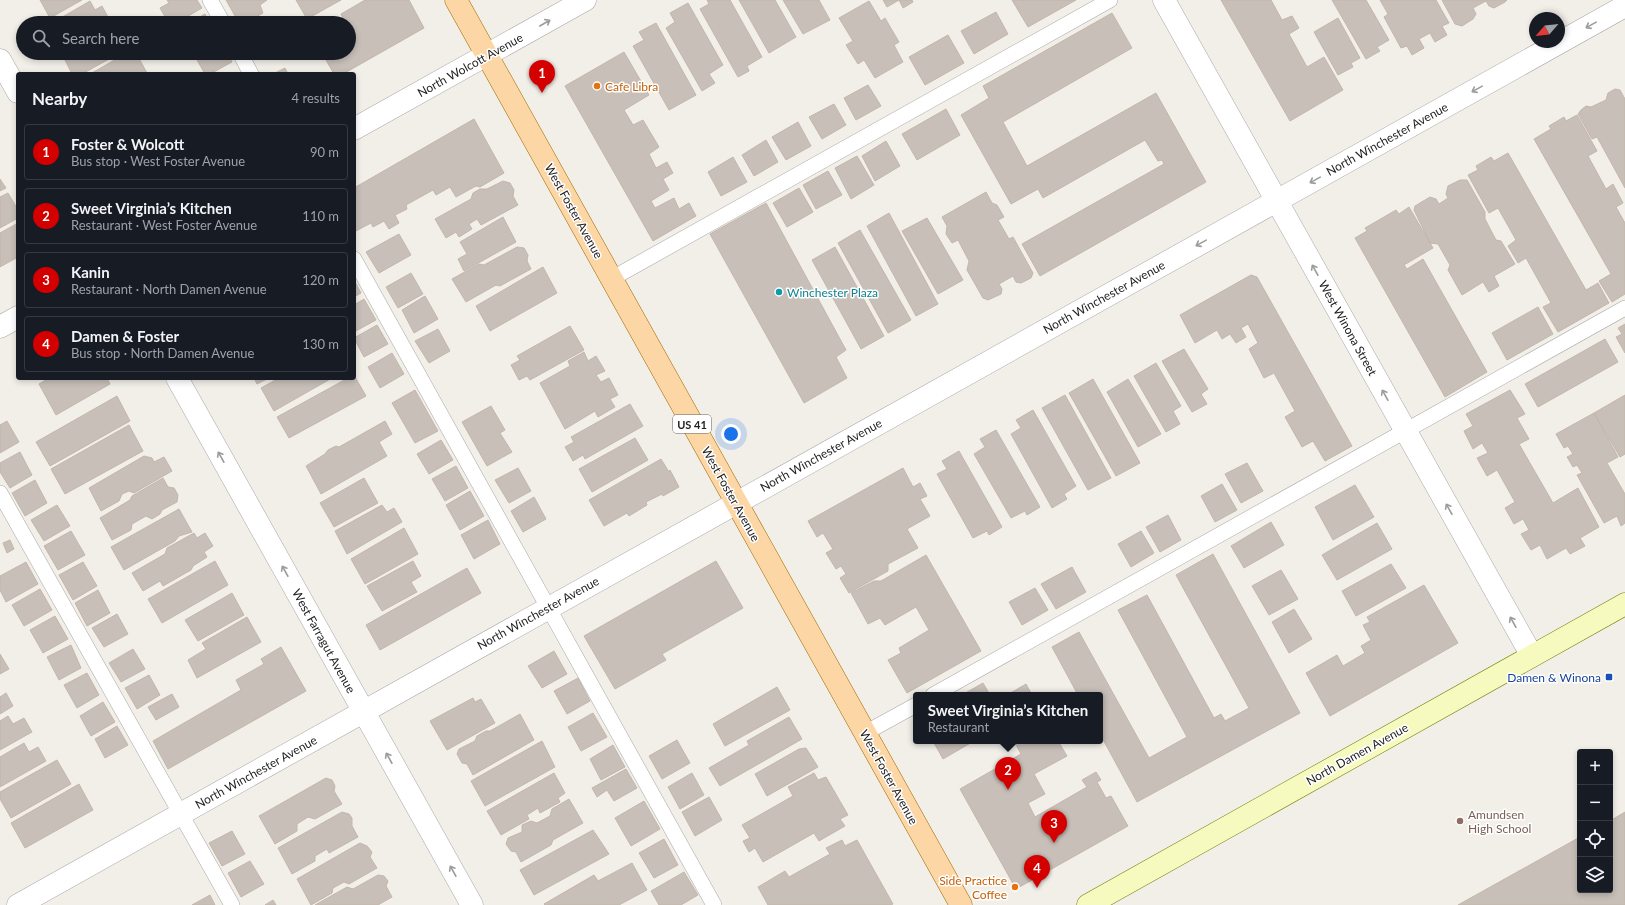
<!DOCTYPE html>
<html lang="en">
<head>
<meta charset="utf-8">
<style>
	body { margin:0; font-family:Lato,sans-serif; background:#20242c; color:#f1f3f6 }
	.controls { position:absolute; right:12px; bottom:12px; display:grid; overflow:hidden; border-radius:4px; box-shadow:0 2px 6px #0003 }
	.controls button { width:36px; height:36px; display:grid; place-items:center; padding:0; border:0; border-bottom:1px solid #363941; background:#171b24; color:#f1f3f6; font:20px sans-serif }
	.compass { position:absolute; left:1529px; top:12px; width:36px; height:36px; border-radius:50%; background:#171b24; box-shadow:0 2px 6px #0003; rotate:242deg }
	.you { position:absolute; left:731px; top:434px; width:14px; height:14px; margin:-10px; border:3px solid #fff; border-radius:50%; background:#1a73e8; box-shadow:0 0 0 6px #1a73e833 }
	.badge { display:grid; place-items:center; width:26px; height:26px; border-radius:50%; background:#d40000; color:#fff; font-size:13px; font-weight:700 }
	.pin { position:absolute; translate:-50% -33px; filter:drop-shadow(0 1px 2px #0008) }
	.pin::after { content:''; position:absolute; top:21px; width:14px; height:12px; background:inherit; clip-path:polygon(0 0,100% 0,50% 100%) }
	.popup { position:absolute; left:913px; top:692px; width:190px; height:52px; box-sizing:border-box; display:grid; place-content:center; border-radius:4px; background:#171b24; filter:drop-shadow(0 1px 3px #0005); font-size:13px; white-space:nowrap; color:#9ea1a6 }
	.popup b { font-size:15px; color:#f1f3f6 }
	.popup::after { content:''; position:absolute; left:50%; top:100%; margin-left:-8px; border:8px solid transparent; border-top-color:#171b24 }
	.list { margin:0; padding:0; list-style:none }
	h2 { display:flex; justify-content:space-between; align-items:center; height:52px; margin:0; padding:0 16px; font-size:17px }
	h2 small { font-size:13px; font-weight:400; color:#9ea1a6 }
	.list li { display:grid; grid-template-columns:26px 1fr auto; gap:12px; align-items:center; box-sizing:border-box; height:56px; margin:0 8px 8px; padding:0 8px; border:1px solid #363941; border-radius:4px }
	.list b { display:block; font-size:15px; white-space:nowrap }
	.list p { margin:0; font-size:13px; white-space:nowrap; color:#9ea1a6 }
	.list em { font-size:13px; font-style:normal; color:#9ea1a6 }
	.icon { flex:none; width:22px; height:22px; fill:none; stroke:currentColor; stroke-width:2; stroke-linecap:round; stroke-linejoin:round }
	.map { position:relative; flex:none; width:1625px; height:905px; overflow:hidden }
	.search { position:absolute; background:#171b24; box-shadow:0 2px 6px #0003; left:16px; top:16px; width:340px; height:44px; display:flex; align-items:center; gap:10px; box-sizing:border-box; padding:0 14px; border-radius:22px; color:#9ea1a6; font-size:15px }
	.panel { position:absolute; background:#171b24; box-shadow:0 2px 6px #0003; left:16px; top:72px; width:340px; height:308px; border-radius:4px }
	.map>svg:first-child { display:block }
	.building { fill:#c7bfb8; stroke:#c4b6ab }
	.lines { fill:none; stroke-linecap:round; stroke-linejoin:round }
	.lane-casing { stroke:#a9a9a9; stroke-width:16 }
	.street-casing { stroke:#a9a9a9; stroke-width:23 }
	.secondary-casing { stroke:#707d05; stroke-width:23 }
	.primary-casing { stroke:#a06b00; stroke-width:23 }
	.lane { stroke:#fff; stroke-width:15 }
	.street { stroke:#fff; stroke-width:22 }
	.secondary { stroke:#f7fabf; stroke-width:22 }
	.primary { stroke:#fcd6a4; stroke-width:22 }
	.oneway { stroke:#9c9c9c }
	.food-dot { fill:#e8710a; stroke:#fff; stroke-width:1.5 }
	.culture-dot { fill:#0f9aa8; stroke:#fff; stroke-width:1.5 }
	.transit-dot { fill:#1a4fb4; stroke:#fff; stroke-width:1.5 }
	.education-dot { fill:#8d6e63; stroke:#fff; stroke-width:1.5 }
	.labels { text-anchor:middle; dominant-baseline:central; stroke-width:3; stroke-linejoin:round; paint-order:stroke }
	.shield { fill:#fff; stroke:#646464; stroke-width:1 }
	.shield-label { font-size:11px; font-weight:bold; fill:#222 }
	.street-label { font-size:12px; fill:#222; stroke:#fff }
	.food-label { font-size:12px; fill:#c56008; stroke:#fff; text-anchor:start }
	.culture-label { font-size:12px; fill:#0d838f; stroke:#fff; text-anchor:start }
	.transit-label { font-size:12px; fill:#164399; stroke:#fff; text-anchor:end }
	.education-label { font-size:12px; fill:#785e54; stroke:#fff; text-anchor:start }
</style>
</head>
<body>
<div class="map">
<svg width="1625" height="905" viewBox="0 0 1625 905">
	<rect width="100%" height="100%" fill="#f2efe9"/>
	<path class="building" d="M40 0H82L50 18Z
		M167 0H197L202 8 178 22 175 16 167 20 160 8 169 3Z
		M226 0H267L260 5 263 13 245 23H239Z
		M296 0H341L307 19Z
		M365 0H409L424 28 343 74H334L322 53H349V23H338L344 20 341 14Z
		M707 0H730L762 57 747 66 749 71 738 77 700 9 709 4Z
		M739 0H775L796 37 769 53Z
		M783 0H819L830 20 803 34Z
		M883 0H912L913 2 903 8 899 0 887 7Z
		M1012 0H1076L1028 27Z
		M1221 0H1271L1282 20 1292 16 1299 28 1289 34 1307 67 1324 57 1343 90 1290 121Z
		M1332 0H1366L1389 40 1377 47 1380 51 1366 59Z
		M1380 0H1436L1449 23 1442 26 1447 35 1435 42 1430 33 1419 39 1424 48 1412 55 1407 46 1401 48 1384 17 1388 14Z
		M1442 0H1507L1505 2 1494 8 1489 6 1486 1 1473 8 1476 14 1473 19 1462 26 1455 24Z
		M90 1 95 10 102 6 110 21 106 23H52Z
		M869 1 881 21 885 18 899 42 894 45 903 62 875 78 864 60 858 64 846 45 853 41 839 18Z
		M688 3 723 65 709 74 715 83 702 91 666 28 675 22 670 13Z
		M996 12 1008 34 974 54 961 31Z
		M1112 13 1132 48 1003 122 1027 166 1156 93 1206 182 1040 276 1022 244 1164 164 1162 160 1158 161 1145 140 1043 198 1038 189 1011 204 961 115 989 98 983 86Z
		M205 14 210 23H189Z
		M1338 18 1360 58 1351 63 1353 67 1338 75 1314 32Z
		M656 23 696 95 669 110 633 46 644 40 639 32Z
		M948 35 964 63 925 85 909 57Z
		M624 52 649 95 624 110 633 125 643 120 659 147 649 154 656 168 667 162 673 173 663 179 669 190 651 201 655 208 674 198 679 209 689 203 696 216 653 241 565 86Z
		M64 53H120L82 74H72L62 54Z
		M127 53H136L147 73 90 74Z
		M193 53H227L232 62 210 74H205Z
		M285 68 288 74H273Z
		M868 85 881 106 856 120 844 98Z
		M1615 89 1620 90 1625 99V188L1597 137 1592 139 1578 114 1581 110 1586 106 1591 107 1606 100 1608 93Z
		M834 104 846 125 822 139 809 117Z
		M946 109 960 135 917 160 902 134Z
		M1577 115 1597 151 1588 156 1606 189 1613 184 1623 203 1616 207 1625 223V294L1612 302 1599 281 1611 274 1534 139 1551 129 1549 126 1564 117 1566 121Z
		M474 119 504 173 480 187 476 186 456 197 450 187 436 195 433 190 406 205 407 209 395 215 399 223 389 229 384 221 373 227 371 223 354 232V188Z
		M798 122 811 146 786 160 772 137Z
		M766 140 778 162 754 176 742 155Z
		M886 141 900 166 875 181 862 156Z
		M1508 153 1586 290 1598 283 1609 303 1558 332 1543 307 1551 303 1526 258 1518 263 1508 246 1516 240 1498 208 1489 213 1468 175 1478 170 1476 166 1491 157 1494 161Z
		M857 156 874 185 851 199 835 168Z
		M733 157 747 182 721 196 708 172Z
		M828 171 842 195 816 209 803 185Z
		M0 179 6 188 0 191Z
		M1460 180H1467L1485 212V219L1496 240 1501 241 1515 264 1494 276 1499 286 1489 292 1483 282 1462 295 1448 270 1450 265 1438 244 1430 243 1414 210 1415 206 1430 197 1436 199 1439 204 1448 198 1446 194 1448 186Z
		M503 181 510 183 514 190 513 196 518 205 481 225 477 219 469 224 472 229 459 237 456 232 446 238 435 219 471 199 473 193 480 189H487Z
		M799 188 813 212 787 227 773 203Z
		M986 192 992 203 997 205 1004 217 998 220 1009 239 1013 237 1033 273 1031 278 1021 283 1016 282 1013 276 999 284 1002 289 1001 294 988 300 983 298 967 270 969 261 958 240 952 243 946 234 947 226 942 217Z
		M8 193 18 210V218L0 228V197Z
		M766 203 846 350 836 357 847 378 804 403 710 234Z
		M1409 207 1433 248 1404 265 1407 269 1423 259 1487 372 1445 397 1355 238 1367 231 1365 228 1396 210 1399 214Z
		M889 213 938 304 916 316 867 226Z
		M503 217 516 242 464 271 458 259 467 254 460 242Z
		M927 218 963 280 938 294 902 231Z
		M18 223V257L0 267V233Z
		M860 230 911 320 890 332 888 333 838 243Z
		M399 234 411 255 379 273 366 252Z
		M517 247 524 248 528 255 527 261 531 269 500 286 496 285 466 302 452 279 479 264 484 265Z
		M835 247 884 336 861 349 812 260Z
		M543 267 557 293 490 331 476 306Z
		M411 273 423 294 398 308 386 287Z
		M1251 275 1257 277 1352 446 1325 461 1313 441 1302 447 1285 417 1295 411 1274 373 1264 378 1249 349 1258 343 1248 324 1241 328 1246 337 1236 343 1230 334 1222 339 1217 330 1195 343 1180 315Z
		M354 280 361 293 354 297Z
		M425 296 438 319 414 333 402 310Z
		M364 299 376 320 354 332V305Z
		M1538 307 1553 334 1507 360 1492 333Z
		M1625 324V353L1616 337 1622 334 1618 328Z
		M377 325 388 344 364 357 354 338Z
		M570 326 584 350 530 380 527 376 519 380 511 365 520 360 517 356Z
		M438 329 450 351 429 363 415 341Z
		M1605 339 1618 362 1538 407 1525 384Z
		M1184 349 1208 389 1201 394 1207 404 1192 412 1162 361Z
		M584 352 588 361 596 356 605 371 596 375 601 382 609 378 618 395 610 399 615 407 598 417 595 411 565 429 540 383 570 366 568 361Z
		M392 353 404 374 380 388 368 367Z
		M1156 363 1181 406 1173 411 1180 424 1166 432 1134 376Z
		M354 375 366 396 289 438 277 417 348 378H354Z
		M49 378H107L110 384 56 415 39 384Z
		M254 378H269L257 384Z
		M279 378H332L274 411 261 388Z
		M1093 379 1140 463 1116 476 1069 393Z
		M1128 379 1161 434 1138 447 1107 392Z
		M415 390 438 431 415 443 392 403Z
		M1510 390 1525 414 1517 418 1529 439 1519 444 1553 503 1578 488 1599 527 1580 538 1585 546 1570 554 1566 548 1547 559 1540 545 1531 550 1521 534 1529 530 1523 519 1514 524 1505 508 1515 502 1497 470 1487 476 1477 458 1488 453 1482 443 1473 449 1464 431 1473 426 1466 414Z
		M1065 395 1111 478 1088 490 1042 408Z
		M1625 395V454L1620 457 1594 413Z
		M117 396 130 421 50 466 36 442Z
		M630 404 643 426 585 459 583 455 573 461 565 447 574 442 571 437Z
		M491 406 505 430 500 433 512 452 487 466 462 422Z
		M1033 410 1076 486 1064 494 1067 499 1052 508 1011 434 1021 428 1016 420Z
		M1594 413 1618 457 1607 463 1625 494V523L1621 526 1617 516 1604 523 1577 475 1582 473 1577 465 1573 467 1567 457 1573 454 1568 446 1564 448 1556 434Z
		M7 421 19 442 0 453V425Z
		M385 421 392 434 379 442 387 456 321 494 306 466 325 454 328 450 336 446 339 447Z
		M129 425 143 451 65 494 51 469Z
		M996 430 1040 507 1027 515 1025 511 1011 518 974 454 985 447 980 439Z
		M635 438 648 460 592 492 579 469Z
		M441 440 453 460 429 474 417 454Z
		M959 451 1002 527 989 535 987 531 973 538 937 474 947 469 942 461Z
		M20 452 32 475 10 488 0 472V463Z
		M144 456 152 458 154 462 164 457 172 471 134 493 129 491 122 494 119 501 101 511 89 488Z
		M661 459 669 472 670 470 679 487 663 496 662 494 646 502 647 505 629 516 627 513 604 526 589 500Z
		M1247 463 1263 491 1241 503 1225 474Z
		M456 466 468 488 445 501 432 479Z
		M518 468 531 491 509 503 495 480Z
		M903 468 913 487 920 483 927 496 920 499 930 516 907 529 918 548 888 564V571L849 593 840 578 846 574 841 566 836 569 826 553 833 549 823 533 817 537 808 521Z
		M163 478 168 487 174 488 178 495 177 502 162 510 160 514 152 519 146 516 132 524 131 530 112 540 100 518 130 500 132 496Z
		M364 478 378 503 334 527 320 503Z
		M35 480 47 503 25 516 12 493Z
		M1222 484 1237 510 1215 522 1201 496Z
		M1355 485 1374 517 1333 540 1315 507Z
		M470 491 484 516 460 530 446 505Z
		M534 497 546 519 523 532 511 511Z
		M57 505 70 526 44 541 31 520Z
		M382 505 387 512 394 508 402 522 347 554 335 531Z
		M179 509 192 532 179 536 175 541 124 570 111 547Z
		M1168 515 1181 540 1160 552 1146 527Z
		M488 520 500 544 474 559 461 535Z
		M1271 522 1284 545 1244 568 1231 546Z
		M1377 523 1392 549 1337 580 1322 555Z
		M404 528 418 554 365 584 351 559Z
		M71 531 85 555 58 570 44 546Z
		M1141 531 1154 553 1131 567 1118 544Z
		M194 533 197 538 205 533 213 546 204 552 207 557 193 566 191 570 163 586 160 581 143 591 132 573 165 554 167 548Z
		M10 540 14 549 7 553 3 543Z
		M1213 554 1300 713 1137 802 1100 734V695H1078L1052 647 1079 632 1149 758 1187 737 1118 610 1147 595 1214 718 1221 714 1225 721 1249 708 1176 575Z
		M926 555 981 651 907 693 888 660 901 653 899 648 929 630 916 607 885 625 880 618 868 624 851 593 874 581H881Z
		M215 561 228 585 162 623 148 599Z
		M413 561 421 576 411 582 417 592 382 611 367 586Z
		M716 561 743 608 662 654 666 660 615 689 584 636Z
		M26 562 38 584 6 602 0 590V576Z
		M83 562 97 586 73 600 59 575Z
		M1391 564 1406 588 1356 616 1342 591Z
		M1072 567 1086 592 1056 609 1041 584Z
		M467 568 481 593 380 650 366 625Z
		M1281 570 1298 599 1269 615 1252 586Z
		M1424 585 1458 643 1330 716 1306 673 1337 655 1343 666 1365 653 1361 646 1371 640 1363 625 1370 622 1367 617Z
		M1035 588 1048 610 1022 625 1009 602Z
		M40 589 52 610 24 626 12 605Z
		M98 590 110 613 87 626 75 603Z
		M232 593 244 615 198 641 185 620Z
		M1294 609 1312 639 1289 653 1272 622Z
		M117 614 128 634 104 647 92 628Z
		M55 616 68 639 43 653 30 630Z
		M247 617 261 642 197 678 188 660 206 649 202 643Z
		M71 645 81 668 59 680 47 657Z
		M281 647 306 691 168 769 153 741 241 690 236 680 264 664 261 659Z
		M133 649 145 669 121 682 109 663Z
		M554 651 567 674 542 688 528 666Z
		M0 654 9 669 0 674Z
		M87 673 99 695 77 708 64 685Z
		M149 675 160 695 137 709 125 688Z
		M578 678 590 701 567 714 554 691Z
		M983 683 990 695H962Z
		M1026 684 1032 695H1007Z
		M777 687 790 710 725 746 713 724Z
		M6 693 13 706 0 714V697Z
		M172 694 179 707 156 720 148 707Z
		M473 698 475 702 481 699 495 723 447 750 430 721Z
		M103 702 115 722 91 736 80 716Z
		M593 713 607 737 581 751 568 727Z
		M520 714 534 740 473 775 467 764 462 763 457 754 459 749 475 741 477 736 486 731H490Z
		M8 716 13 724 24 718 32 732 0 750V721Z
		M789 717 802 739 720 786 709 768 749 745 747 741Z
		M117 726 128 745 105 758 95 739Z
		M677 740 690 763 662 779 649 756Z
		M542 741 555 767 485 806 471 781Z
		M933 741H974L943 759Z
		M1014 741H1058L1067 756 1034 774 1045 794 1028 803 1035 817 1087 787 1082 780 1096 772 1101 780 1097 782 1106 798 1111 796 1128 826 1016 889 960 789 1021 754Z
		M24 743 29 752 38 747 46 761 0 787V757Z
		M613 745 625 767 601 780 590 759Z
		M806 748 818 767 767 796 755 774 799 749Z
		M57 760 71 784 11 818 0 799V792Z
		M626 769 637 788 614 801 607 790 597 797 592 788Z
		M554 773 565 793 558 798 560 802 540 813 538 808 527 815 529 819 501 835 487 811Z
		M692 773 704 795 680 809 668 787Z
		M814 773 818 780 826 777 848 815 840 819 845 826 819 841 814 833 763 862 755 848 749 852 743 841 750 838 742 825 793 796 788 787Z
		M326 778 332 780 335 786 334 791 342 804 315 819 308 817 297 824V831L275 844 259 816Z
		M79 784 93 810 25 848 11 823Z
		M709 797 722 820 695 836 682 812Z
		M569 799 583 823 553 840 551 845 521 862 516 852 511 851 506 844 508 838 522 832V825L531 821 537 823 550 816 552 809Z
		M644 801 660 829 631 846 615 818Z
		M342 812 349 814 352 818V826L358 837 329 853 327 849 315 856V861L292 874 278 848Z
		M1625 812V905H1458L1580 837V890H1610V821Z
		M593 830 609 854 534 895 520 870Z
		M232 831 245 854 222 866 209 843Z
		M664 839 678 865 654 878 639 853Z
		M842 840 845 846 857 840 893 904 891 905H768L758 887 785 871 789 877 830 854 826 848Z
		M360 843 367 846 372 852 370 857 377 868 349 884 344 882 333 888 332 893 311 905 297 879Z
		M250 861 264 884 241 897 228 873Z
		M632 863 647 890 619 905H545L544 904 594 875 598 881Z
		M684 872 698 895 681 905H659L651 891Z
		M378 875 384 876 388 881 386 886 392 897 378 905H315L347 887 353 889Z
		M210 895 215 905H192Z
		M273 900 276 905H265Z"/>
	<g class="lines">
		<defs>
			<path id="lane" d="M210 0 223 23
				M240 53 251 74
				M354 259 714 905
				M611 279 1110 0
				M0 493 232 905
				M933 695 1625 308
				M865 733 916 705"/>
			<path id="street" d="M1164 0 1532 656
				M0 60 18 92
				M354 129 585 0
				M0 327 18 317
				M177 378 472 905
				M18 905 1625 6"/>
			<path id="secondary" d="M1088 905 1625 604"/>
			<path id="primary" d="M456 0 961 905"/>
		</defs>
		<use href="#lane" class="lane-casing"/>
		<use href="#street" class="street-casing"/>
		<use href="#secondary" class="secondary-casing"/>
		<use href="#primary" class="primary-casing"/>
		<use href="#lane" class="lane"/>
		<use href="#street" class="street"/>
		<use href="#secondary" class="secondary"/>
		<use href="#primary" class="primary"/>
	</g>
	<defs><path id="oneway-shaft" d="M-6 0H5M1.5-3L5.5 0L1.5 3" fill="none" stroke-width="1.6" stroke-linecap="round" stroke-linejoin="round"/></defs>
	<g class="oneway">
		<use href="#oneway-shaft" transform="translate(545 23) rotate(-30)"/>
		<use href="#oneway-shaft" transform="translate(1591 25) rotate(151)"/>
		<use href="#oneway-shaft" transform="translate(1477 89) rotate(151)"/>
		<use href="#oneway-shaft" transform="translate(1315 180) rotate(151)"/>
		<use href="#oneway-shaft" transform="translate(1201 243) rotate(151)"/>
		<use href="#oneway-shaft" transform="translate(1315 270) rotate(-119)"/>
		<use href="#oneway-shaft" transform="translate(1385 395) rotate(-119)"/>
		<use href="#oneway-shaft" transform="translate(221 457) rotate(-119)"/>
		<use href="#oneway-shaft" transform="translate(1449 509) rotate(-119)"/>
		<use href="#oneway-shaft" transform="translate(285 571) rotate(-119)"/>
		<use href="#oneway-shaft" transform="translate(1513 622) rotate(-119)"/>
		<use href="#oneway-shaft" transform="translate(389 758) rotate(-119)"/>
		<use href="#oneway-shaft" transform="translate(453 871) rotate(-119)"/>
	</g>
	<g class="food-dot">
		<circle cx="597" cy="86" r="4"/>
		<circle cx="1015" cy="887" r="4"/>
	</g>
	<circle class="culture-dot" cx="779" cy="292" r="4"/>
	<rect class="transit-dot" x="1605" y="673" width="8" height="8" rx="2"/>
	<circle class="education-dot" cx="1460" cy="821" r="4"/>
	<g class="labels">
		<rect class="shield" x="673" y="415" width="38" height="18" rx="3"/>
		<g class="shield-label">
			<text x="692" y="424">US 41</text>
		</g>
		<g class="street-label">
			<text transform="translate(470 65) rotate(-29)">North Wolcott Avenue</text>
			<text transform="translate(1387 139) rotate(-29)">North Winchester Avenue</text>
			<text transform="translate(574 211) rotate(61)">West Foster Avenue</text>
			<text transform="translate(1104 297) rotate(-29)">North Winchester Avenue</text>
			<text transform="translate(1348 328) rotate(61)">West Winona Street</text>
			<text transform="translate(821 455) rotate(-29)">North Winchester Avenue</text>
			<text transform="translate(731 494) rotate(61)">West Foster Avenue</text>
			<text transform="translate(538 613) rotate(-29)">North Winchester Avenue</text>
			<text transform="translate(324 641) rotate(61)">West Farragut Avenue</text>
			<text transform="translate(1357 754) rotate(-29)">North Damen Avenue</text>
			<text transform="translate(256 772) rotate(-29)">North Winchester Avenue</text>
			<text transform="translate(889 777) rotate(61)">West Foster Avenue</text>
		</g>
		<g class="food-label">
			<text x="605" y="86">Cafe Libra</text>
			<text x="1007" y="880" text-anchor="end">Side Practice<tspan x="1007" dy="14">Coffee</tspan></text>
		</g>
		<g class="culture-label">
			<text x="787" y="292">Winchester Plaza</text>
		</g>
		<g class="transit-label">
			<text x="1601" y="677">Damen &amp; Winona</text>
		</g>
		<g class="education-label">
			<text x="1468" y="814">Amundsen<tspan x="1468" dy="14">High School</tspan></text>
		</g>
	</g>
</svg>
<div class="controls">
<button>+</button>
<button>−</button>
<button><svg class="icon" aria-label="locate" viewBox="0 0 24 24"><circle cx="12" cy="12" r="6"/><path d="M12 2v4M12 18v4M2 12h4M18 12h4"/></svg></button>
<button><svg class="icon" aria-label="layers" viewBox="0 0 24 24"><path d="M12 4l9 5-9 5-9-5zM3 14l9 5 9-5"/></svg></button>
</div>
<svg class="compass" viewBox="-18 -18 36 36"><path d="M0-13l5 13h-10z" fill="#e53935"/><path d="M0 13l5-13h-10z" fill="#9ea1a6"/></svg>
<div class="you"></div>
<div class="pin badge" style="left:542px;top:93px">1</div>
<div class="pin badge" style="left:1008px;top:790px">2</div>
<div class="popup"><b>Sweet Virginia’s Kitchen</b>Restaurant</div>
<div class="pin badge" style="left:1054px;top:843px">3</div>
<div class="pin badge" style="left:1037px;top:888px">4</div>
<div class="search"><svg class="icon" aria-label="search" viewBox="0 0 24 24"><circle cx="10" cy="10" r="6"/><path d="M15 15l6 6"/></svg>Search here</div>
<section class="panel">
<h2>Nearby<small>4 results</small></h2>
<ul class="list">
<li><span class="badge">1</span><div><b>Foster &amp; Wolcott</b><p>Bus stop · West Foster Avenue</p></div><em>90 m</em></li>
<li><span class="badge">2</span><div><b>Sweet Virginia’s Kitchen</b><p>Restaurant · West Foster Avenue</p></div><em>110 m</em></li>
<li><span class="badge">3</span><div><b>Kanin</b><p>Restaurant · North Damen Avenue</p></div><em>120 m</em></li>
<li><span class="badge">4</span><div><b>Damen &amp; Foster</b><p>Bus stop · North Damen Avenue</p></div><em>130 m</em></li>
</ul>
</section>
</div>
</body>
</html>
